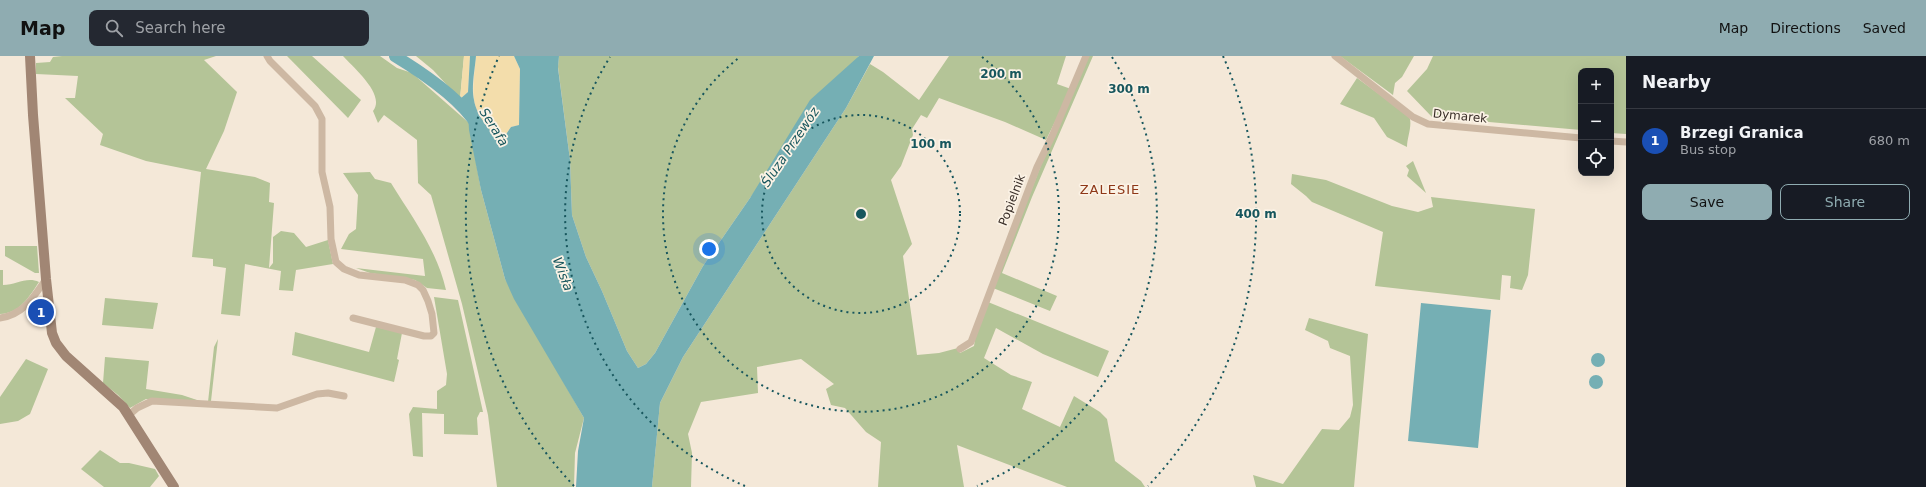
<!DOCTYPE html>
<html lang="en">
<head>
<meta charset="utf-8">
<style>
	body { margin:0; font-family:"DejaVu Sans",sans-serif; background:#242831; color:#f1f3f6 }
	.controls { position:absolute; right:12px; top:12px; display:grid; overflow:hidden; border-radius:8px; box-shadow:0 4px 16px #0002 }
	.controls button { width:36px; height:36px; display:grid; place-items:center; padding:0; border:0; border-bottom:1px solid #363941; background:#171b24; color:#f1f3f6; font:20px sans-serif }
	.you { position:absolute; left:709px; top:193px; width:14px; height:14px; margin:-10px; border:3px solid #fff; border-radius:50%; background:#1a73e8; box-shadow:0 0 0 6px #1a73e833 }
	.badge { display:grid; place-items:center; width:26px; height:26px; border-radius:50%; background:#8facb1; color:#fff; font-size:13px; font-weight:700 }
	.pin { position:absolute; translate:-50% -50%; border:2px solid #fff; box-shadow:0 1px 4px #0006 }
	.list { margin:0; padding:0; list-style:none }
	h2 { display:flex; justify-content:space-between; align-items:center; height:52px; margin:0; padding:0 16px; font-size:17px }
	h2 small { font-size:13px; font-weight:400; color:#9ea1a6 }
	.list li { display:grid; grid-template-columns:26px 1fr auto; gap:12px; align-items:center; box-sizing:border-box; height:64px; padding:0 16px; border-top:1px solid #363941 }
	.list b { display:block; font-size:15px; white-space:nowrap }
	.list p { margin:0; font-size:13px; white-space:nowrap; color:#9ea1a6 }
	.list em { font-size:13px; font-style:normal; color:#9ea1a6 }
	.actions { display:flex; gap:8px; padding:12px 16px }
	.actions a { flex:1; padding:9px 0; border:1px solid #8facb1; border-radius:8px; text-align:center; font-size:14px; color:#8facb1 }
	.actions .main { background:#8facb1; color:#111 }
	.icon { flex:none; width:22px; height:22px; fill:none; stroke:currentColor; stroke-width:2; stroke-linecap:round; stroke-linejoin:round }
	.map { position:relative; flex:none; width:1626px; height:431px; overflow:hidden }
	header { display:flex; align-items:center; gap:24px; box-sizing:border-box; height:56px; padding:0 20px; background:#8facb1; color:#111 }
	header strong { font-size:19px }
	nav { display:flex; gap:22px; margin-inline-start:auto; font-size:14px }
	.search { width:280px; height:36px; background:#242831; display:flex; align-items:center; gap:10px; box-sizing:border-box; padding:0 14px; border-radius:8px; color:#9ea1a6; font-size:15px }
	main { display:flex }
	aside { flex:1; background:#171b24 }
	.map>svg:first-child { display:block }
	.green { fill:#b4c497 }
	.sand { fill:#f3ddab }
	.water { fill:#75afb4 }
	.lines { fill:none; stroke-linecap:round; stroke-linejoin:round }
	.river { stroke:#75afb4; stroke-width:12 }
	.street { stroke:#cdb8a3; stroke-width:7 }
	.secondary { stroke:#a18674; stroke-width:10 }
	.ring { fill:none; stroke:#17565d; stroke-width:2; stroke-dasharray:2 4 }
	.labels { text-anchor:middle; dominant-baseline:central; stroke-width:3.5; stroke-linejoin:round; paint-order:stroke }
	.street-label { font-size:12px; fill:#372c26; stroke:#fbf2e5 }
	.water-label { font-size:13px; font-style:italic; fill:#17565d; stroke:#fbf2e5 }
	.neighbourhood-label { font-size:13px; letter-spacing:1px; fill:#8e3717; stroke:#fbf2e5 }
	.centre { fill:#17565d; stroke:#fbf2e5; stroke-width:2 }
	.ring-label { font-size:12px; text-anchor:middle; font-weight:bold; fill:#17565d; stroke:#fbf2e5; stroke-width:3.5; stroke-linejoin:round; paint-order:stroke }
</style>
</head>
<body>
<header>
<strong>Map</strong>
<div class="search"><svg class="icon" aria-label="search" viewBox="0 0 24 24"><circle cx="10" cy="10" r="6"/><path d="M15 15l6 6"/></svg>Search here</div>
<nav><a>Map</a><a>Directions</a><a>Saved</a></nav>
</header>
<main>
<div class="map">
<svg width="1626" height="431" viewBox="0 0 1626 431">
	<rect width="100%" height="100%" fill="#f4e8d8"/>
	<path class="green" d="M62 0H216L204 4 237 36 224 75 206 113 255 121 270 127 269 146 274 147 269 212 273 207V181L281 175 294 177 306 191 328 184 333 208 296 214 293 235 279 234 281 215 245 208 240 260 221 258 226 212 213 210V203L192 201 201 116 146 105 100 89 103 78 65 42H75L78 20 36 18V7L50 6 53 1Z
		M287 0H312L361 44 348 62Z
		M343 0H380L397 12 412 17 469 67 481 134 505 223 584 362 575 397 574 431H497L488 359 462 248 431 139 418 127 417 84 384 59 378 67 373 55C386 39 354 12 343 0Z
		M416 0H464L460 43 433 14Z
		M559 0H859L750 142 703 210 655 297 646 308 638 312 627 295 602 235 586 201 572 159 570 104 558 11Z
		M949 0H1066L1057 28 1071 33 1046 84 1005 66 939 42 927 62 921 59 912 73 913 79 901 110 891 124 912 188 903 200 917 299 939 297 958 292 960 297 974 290 975 283 988 246 1109 295 1098 321 1043 298 996 272 984 302 1011 319 1032 326 1022 353 1060 371 1074 340 1100 356 1107 363 1115 405 1141 425 1145 431H1067L957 389 964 431H878L881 386 866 376 845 352 831 349 826 333 834 328 801 303 757 311 758 337 701 346 688 378 692 397 691 431H652L660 347 683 301 846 52 870 8 883 16 919 44Z
		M1088 0H1093L1032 141 1002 217 1057 240 1050 255 993 232 1045 99Z
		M1340 0H1414L1402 21 1395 27 1393 39Z
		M1433 0H1626V78L1611 77V15H1581V74L1432 61 1407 35 1427 13Z
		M1357 22 1409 60C1413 69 1407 81 1407 91L1387 81 1374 62 1340 48Z
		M1413 105 1426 137 1407 120 1409 114 1406 110Z
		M370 116 375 123 391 127C412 161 437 194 446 234L427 232 415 224 370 217 356 212 425 220 423 203 341 193 349 178 356 173 358 139 343 117Z
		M1292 118 1326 124 1392 150 1418 156 1433 151 1431 141 1535 153 1528 219 1522 234 1510 232 1511 220 1502 219 1500 244 1375 230 1383 176 1312 146 1306 140 1291 128Z
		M5 190H37L39 217H35L5 200Z
		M0 214H3V229C16 229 27 220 39 226 29 241 20 257 0 258Z
		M434 241 458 244 483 356H480L477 362 478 379 444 378V358L422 357 423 401 413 400 409 358 413 351 437 353V335L446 329 447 318Z
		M105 242 158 247 153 273 102 269Z
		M1309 262 1368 278 1354 431H1256L1253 419 1283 428 1322 373 1339 374 1350 361 1353 349 1350 300 1330 292 1328 285 1305 274Z
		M376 271 402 277 397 303 399 304 394 326 292 299 295 276 369 296Z
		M218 283 211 345 208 346 214 291Z
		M105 301 149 305 146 333 182 339 203 346 146 343 130 352 118 339 103 327Z
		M26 303 48 313 30 358 18 365 0 368V341Z
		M100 394 120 407H129L155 413 159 420 150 431H104L81 413Z"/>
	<path class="sand" d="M464 0H470L468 36 460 43Z
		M476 0H514L520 13 519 69 511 71 502 84C490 77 476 58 474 44 472 32 475 12 476 0Z"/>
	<path class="water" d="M470 0H476C475 13 471 31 474 44 476 58 490 77 502 84L511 71 519 69 520 13 514 0H559L558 12 570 104 572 159 586 201 602 235 627 295 638 312 646 308 655 297 703 210 750 142 810 44 859 0H874L846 52 683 301 660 347 652 431H576L578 395 584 362 514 243 505 223 481 134 469 74 468 55 460 43 468 36Z
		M1421 247 1491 254 1478 392 1408 385Z
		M1591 304a7 7 0 1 1 14 0a7 7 0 1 1-14 0Z
		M1589 326a7 7 0 1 1 14 0a7 7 0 1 1-14 0Z"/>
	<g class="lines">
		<path class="river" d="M395 0C423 17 460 42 477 69"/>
		<path class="street" d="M267 0 270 5 315 50 322 63V116L330 151 331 183 336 206 344 213 359 219 405 224 418 229 423 234 428 245 432 258 434 277 431 280H424L353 262
			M1335 0 1413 61 1428 68 1581 82
			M1611 85 1626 86
			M0 262C23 259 33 242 46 223
			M960 293 971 286 1037 111 1053 78 1086 0
			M129 359 137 352 152 345 277 352 317 338 328 337 344 340"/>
		<path class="secondary" d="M30 0 33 59 46 223 52 277 56 287 66 300 123 351 174 431"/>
	</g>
	<g class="ring">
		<circle cx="861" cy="158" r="99"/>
		<path d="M982 1A198 198 0 1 1 740 1"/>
		<path d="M745 430A296 296 0 0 1 610 1M1112 1A296 296 0 0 1 977 430"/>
		<path d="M574 430A395 395 0 0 1 499 0M1223 0A395 395 0 0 1 1148 430"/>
	</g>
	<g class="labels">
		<g class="street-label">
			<text transform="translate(1460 60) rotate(6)">Dymarek</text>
			<text transform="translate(1012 144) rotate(-69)">Popielnik</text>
		</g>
		<g class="water-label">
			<text transform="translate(494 71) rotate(58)">Serafa</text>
			<text transform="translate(790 91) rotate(-56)">Śluza Przewóz</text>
			<text transform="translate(563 218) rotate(69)">Wisła</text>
		</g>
		<g class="neighbourhood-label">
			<text x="1110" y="133">ZALESIE</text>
		</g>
	</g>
	<circle cx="861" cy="158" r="6" class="centre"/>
	<g class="ring-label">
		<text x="1001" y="22">200 m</text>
		<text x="1129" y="37">300 m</text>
		<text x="931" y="92">100 m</text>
		<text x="1256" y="162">400 m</text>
	</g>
</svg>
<div class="controls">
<button>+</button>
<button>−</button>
<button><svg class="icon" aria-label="locate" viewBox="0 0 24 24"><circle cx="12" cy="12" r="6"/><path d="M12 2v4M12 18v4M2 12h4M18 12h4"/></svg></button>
</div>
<div class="you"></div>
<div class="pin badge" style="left:41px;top:256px;background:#1a4fb4">1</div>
</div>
<aside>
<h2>Nearby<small></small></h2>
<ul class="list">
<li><span class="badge" style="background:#1a4fb4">1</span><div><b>Brzegi Granica</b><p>Bus stop</p></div><em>680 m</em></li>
</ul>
<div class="actions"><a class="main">Save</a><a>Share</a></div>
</aside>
</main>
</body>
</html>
